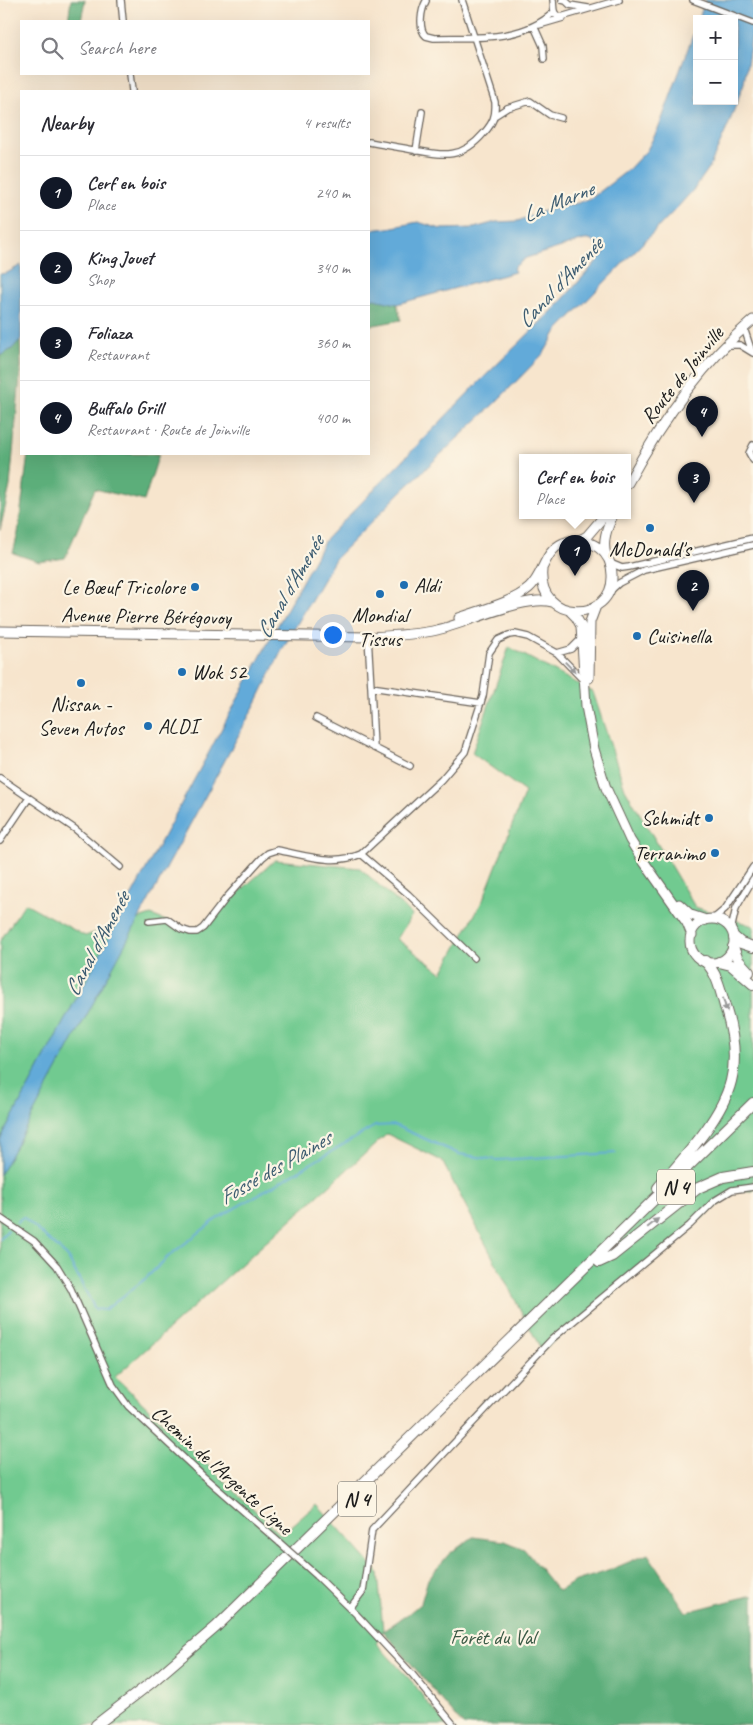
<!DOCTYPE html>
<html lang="en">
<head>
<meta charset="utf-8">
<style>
	body { margin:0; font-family:Caveat,sans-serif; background:#f2f2f3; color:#2b2b33 }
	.controls { position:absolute; right:15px; top:15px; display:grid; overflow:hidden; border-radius:0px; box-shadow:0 5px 20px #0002 }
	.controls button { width:45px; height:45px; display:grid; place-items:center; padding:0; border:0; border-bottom:1px solid #e1e1e2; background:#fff; color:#2b2b33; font:25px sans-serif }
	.you { position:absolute; left:332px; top:634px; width:18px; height:18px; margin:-12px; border:4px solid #fff; border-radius:50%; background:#1a73e8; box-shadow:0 0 0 8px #1a73e833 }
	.badge { display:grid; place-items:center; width:32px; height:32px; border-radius:50%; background:#111827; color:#fff; font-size:16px; font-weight:700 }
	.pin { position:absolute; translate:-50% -41px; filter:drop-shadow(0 1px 2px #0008) }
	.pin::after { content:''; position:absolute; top:26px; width:18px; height:15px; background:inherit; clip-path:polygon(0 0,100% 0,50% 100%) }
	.popup { position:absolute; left:519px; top:454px; width:112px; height:65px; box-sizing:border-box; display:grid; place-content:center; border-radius:0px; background:#fff; filter:drop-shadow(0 1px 4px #0005); font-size:16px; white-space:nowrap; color:#7c7c81 }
	.popup b { font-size:19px; color:#2b2b33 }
	.popup::after { content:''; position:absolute; left:50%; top:100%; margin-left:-10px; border:10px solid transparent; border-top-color:#fff }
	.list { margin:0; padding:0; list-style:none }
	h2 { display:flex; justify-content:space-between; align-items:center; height:65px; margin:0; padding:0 20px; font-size:21px }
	h2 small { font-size:16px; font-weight:400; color:#7c7c81 }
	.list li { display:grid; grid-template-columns:32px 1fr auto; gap:15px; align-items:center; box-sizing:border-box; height:75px; padding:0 20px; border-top:1px solid #e1e1e2 }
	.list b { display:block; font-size:19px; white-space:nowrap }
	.list p { margin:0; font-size:16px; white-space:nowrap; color:#7c7c81 }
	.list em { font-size:16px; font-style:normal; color:#7c7c81 }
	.icon { flex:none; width:28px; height:28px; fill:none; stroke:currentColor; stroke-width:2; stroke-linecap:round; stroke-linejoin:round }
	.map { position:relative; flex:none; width:753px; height:1725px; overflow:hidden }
	.search { position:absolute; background:#fff; box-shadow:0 5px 20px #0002; left:20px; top:20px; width:350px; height:55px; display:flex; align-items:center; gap:12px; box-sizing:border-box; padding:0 18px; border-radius:0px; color:#7c7c81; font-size:19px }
	.panel { position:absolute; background:#fff; box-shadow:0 5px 20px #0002; left:20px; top:90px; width:350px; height:365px; border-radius:0px }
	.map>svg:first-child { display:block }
	.green { fill:#71ca90; stroke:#467356 }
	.forest { fill:#5cae7a; stroke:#3c654b }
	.water { fill:#62aad9; stroke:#3f637a }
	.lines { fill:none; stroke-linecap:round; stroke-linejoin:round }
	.stream { stroke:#62aad9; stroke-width:2 }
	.street-casing { stroke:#69625a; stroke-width:8 }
	.secondary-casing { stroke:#69625a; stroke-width:11 }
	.highway-casing { stroke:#69625a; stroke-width:12 }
	.street { stroke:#fff; stroke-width:5.5 }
	.secondary { stroke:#fff; stroke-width:9 }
	.highway { stroke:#fff; stroke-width:10 }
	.street-bridge-casing { stroke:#69625a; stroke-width:8; stroke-linecap:butt }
	.street-bridge { stroke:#fff; stroke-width:5.5 }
	.oneway { fill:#999 }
	.poi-dot { fill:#1f6fb2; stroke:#fcf5e5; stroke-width:2 }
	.labels { text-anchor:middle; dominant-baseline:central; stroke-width:4.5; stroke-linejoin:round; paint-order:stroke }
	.shield { fill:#fcf5e5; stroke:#5f5d58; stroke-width:1 }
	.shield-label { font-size:20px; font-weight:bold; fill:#1c1c1c }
	.street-label { font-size:21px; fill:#1c1c1c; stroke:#fcf5e5 }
	.poi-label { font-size:21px; fill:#1c1c1c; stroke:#fcf5e5; text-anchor:start }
	.park-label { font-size:21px; fill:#3a5945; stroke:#fcf5e5 }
	.water-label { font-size:22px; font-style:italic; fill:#3c5c71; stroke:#fcf5e5 }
</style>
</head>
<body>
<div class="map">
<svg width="753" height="1725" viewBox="0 0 753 1725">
	<rect width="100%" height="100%" fill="#fcf5e5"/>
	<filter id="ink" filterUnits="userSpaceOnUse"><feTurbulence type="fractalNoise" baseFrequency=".02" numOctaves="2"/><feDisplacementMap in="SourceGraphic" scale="10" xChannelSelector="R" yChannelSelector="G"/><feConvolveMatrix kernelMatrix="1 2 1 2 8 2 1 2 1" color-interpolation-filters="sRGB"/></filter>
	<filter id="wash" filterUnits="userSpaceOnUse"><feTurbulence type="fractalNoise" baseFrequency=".0096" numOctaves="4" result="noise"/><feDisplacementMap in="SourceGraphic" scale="20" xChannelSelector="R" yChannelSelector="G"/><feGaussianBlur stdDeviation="1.12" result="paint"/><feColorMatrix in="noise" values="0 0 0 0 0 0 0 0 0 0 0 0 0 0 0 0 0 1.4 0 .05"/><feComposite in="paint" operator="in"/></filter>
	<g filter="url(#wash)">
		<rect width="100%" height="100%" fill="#f7e5cd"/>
		<path class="green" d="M509 647 593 692 625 789 695 907 753 926V1191L736 1190 542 1351 442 1161 387 1134 115 1377 281 1535 317 1504 378 1572 383 1631 376 1643 415 1685 425 1700 447 1725H0V941L25 903 85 936 151 915 194 932 275 860 360 868 412 915 397 939 442 973 483 900 525 792 472 753Z"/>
		<path class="forest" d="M71 0H85L81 21H68Z
			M369 297 397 304 401 320 369 326Z
			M20 340 21 366 10 486 0 530V354Z
			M28 454H159L144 501 95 489 65 558 39 562 13 553 18 533Z
			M473 1537 505 1541 524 1549 558 1591 576 1581 605 1572 648 1554 686 1612 753 1595V1725H463L383 1631 408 1614 421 1603 428 1579 449 1554Z"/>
		<path class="water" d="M705 0H753V27L744 83 728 126 709 168 695 188 675 210 557 331 544 353 495 403 401 492 335 559 282 650 256 703 0 1175V1140L264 650 325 540 479 382 557 306 605 252C598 246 593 238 584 240L526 258 513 268 515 272 397 304 369 298V230L388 228 418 222 441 229 474 228 496 222 518 221 540 212 578 203 593 197 628 170 647 150 659 127 697 24V101H734V19H699Z
			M21 265V339L12 349 0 356V274L7 273Z"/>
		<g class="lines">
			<path class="stream" d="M17 1222 23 1217 67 1256 95 1309 105 1310 145 1279 170 1255 218 1218 375 1126 394 1125 459 1154 497 1160 616 1153
				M0 1239 8 1230"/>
		</g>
	</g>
	<g filter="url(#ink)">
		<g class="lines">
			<defs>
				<path id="street" d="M121 0 123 21
					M553 0C554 8 552 15 561 17L619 0
					M562 0 566 1 570 5 588 8
					M693 0 753 23
					M426 1C421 10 418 29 426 36L434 38C474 37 522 42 554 12
					M539 25 563 18
					M534 26 543 46 544 59
					M130 74 132 91
					M496 115 507 108 530 101 550 115 561 118
					M369 142C384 145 399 147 414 150 445 156 462 159 484 133 493 123 496 116 495 102L462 0
					M416 151 422 112
					M744 328 752 352
					M727 345H740L753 353
					M753 445 749 453 753 460
					M610 563 622 568 629 567 753 538
					M609 592 619 583 644 570 753 545
					M368 637 371 687
					M557 653 571 649 582 638
					M316 718 410 766
					M374 748 371 687 481 703
					M0 778 75 829 120 867
					M0 841 29 798
					M361 854 408 894 474 958
					M713 919 725 909 753 867
					M149 921 167 919 181 929 190 932H197L203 928 227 897 262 858 268 853 277 850C305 855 334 866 361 854L441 780 465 752 483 696 489 653 498 640 509 635 515 634 528 637 557 653 584 681
					M731 930 736 908 753 879
					M0 1218 34 1241 57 1266 71 1289 113 1385 128 1406 203 1476 280 1543
					M317 1576 356 1614 412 1674 454 1725
					M350 1608 363 1591 372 1530 552 1339 690 1225 714 1201 732 1190 753 1187"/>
				<path id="secondary" d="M628 483C661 422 700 365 753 320
					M580 540 587 536 605 515
					M606 555C602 541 607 528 613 515
					M570 611 576 617 581 626 586 706 594 749 606 788 630 840 644 862 687 923 692 935
					M459 618C480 610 512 603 529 588 544 575 543 552 563 543 575 538 588 540 599 548 607 554 612 564 612 575 614 624 537 623 542 570
					M0 631 368 637C390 636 415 635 437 630 465 624 527 594 552 602
					M589 678 590 622 596 606
					M679 904 691 915 706 920
					M690 941a22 22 0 1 1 44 0a22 22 0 1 1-44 0Z"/>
				<path id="highway" d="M734 937 741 943 753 947
					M733 947 738 960 749 972
					M719 962 731 965 753 984
					M658 1188C683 1159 722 1118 731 1081 737 1058 733 1033 726 1010 721 993 718 974 705 961
					M599 1262 612 1256 698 1188 723 1177 753 1172
					M96 1725 152 1682 216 1627 753 1103"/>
			</defs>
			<use href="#street" class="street-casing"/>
			<use href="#secondary" class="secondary-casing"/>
			<use href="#highway" class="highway-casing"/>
			<use href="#street" class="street"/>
			<use href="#secondary" class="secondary"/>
			<use href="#highway" class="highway"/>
			<defs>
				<path id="street-bridge" d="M280 1543 317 1576"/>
			</defs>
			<use href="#street-bridge" class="street-bridge-casing"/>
			<use href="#street-bridge" class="street-bridge"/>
		</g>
		<defs><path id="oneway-solid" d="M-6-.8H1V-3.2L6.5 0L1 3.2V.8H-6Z" transform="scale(1.25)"/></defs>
		<g class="oneway">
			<use href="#oneway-solid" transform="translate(570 667) rotate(46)"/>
			<use href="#oneway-solid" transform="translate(725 1005) rotate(74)"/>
			<use href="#oneway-solid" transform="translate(653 1223) rotate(-39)"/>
		</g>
	</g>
	<g class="poi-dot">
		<circle cx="650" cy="528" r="5"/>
		<circle cx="404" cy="585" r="5"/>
		<circle cx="195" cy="587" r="5"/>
		<circle cx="380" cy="594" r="5"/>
		<circle cx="637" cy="636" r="5"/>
		<circle cx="182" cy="672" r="5"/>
		<circle cx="81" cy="683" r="5"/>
		<circle cx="148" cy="726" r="5"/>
		<circle cx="709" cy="818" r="5"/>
		<circle cx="715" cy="853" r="5"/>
	</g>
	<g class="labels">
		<g class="shield">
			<rect x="657" y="1169.5" width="38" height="35" rx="4"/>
			<rect x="338" y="1481.5" width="38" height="35" rx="4"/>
		</g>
		<g class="shield-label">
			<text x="676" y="1187">N 4</text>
			<text x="357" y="1499">N 4</text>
		</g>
		<g class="street-label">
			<text transform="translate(682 375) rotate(-51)">Route de Joinville</text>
			<text transform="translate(146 616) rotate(1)">Avenue Pierre Bérégovoy</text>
			<text transform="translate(222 1470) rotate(42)">Chemin de l'Argente Ligne</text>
		</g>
		<g class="poi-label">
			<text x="650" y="549" text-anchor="middle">McDonald's</text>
			<text x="414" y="585">Aldi</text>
			<text x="185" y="587" text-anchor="end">Le Bœuf Tricolore</text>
			<text x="380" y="615" text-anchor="middle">Mondial<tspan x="380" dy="24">Tissus</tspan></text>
			<text x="647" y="636">Cuisinella</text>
			<text x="192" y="672">Wok 52</text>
			<text x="81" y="704" text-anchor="middle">Nissan -<tspan x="81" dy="24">Seven Autos</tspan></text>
			<text x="158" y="726">ALDI</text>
			<text x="699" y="818" text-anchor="end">Schmidt</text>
			<text x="705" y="853" text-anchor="end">Terranimo</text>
		</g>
		<g class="park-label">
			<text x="493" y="1637">Forêt du Val</text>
		</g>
		<g class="water-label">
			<text transform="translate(558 202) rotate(-22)">La Marne</text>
			<text transform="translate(560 283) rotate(-47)">Canal d'Amenée</text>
			<text transform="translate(290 587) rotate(-60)">Canal d'Amenée</text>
			<text transform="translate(97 944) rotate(-62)">Canal d'Amenée</text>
			<text transform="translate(275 1168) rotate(-30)">Fossé des Plaines</text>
		</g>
	</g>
</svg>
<div class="controls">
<button>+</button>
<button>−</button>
</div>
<div class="you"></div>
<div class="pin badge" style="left:575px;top:576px">1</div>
<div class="popup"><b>Cerf en bois</b>Place</div>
<div class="pin badge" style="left:693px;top:611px">2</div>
<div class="pin badge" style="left:694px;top:503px">3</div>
<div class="pin badge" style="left:702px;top:437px">4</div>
<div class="search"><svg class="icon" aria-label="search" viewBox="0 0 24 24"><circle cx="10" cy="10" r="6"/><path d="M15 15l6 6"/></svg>Search here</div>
<section class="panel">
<h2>Nearby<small>4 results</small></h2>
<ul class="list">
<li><span class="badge">1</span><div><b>Cerf en bois</b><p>Place</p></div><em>240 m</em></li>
<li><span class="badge">2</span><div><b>King Jouet</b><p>Shop</p></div><em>340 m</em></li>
<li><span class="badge">3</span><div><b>Foliaza</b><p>Restaurant</p></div><em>360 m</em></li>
<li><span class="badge">4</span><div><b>Buffalo Grill</b><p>Restaurant · Route de Joinville</p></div><em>400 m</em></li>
</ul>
</section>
</div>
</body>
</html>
